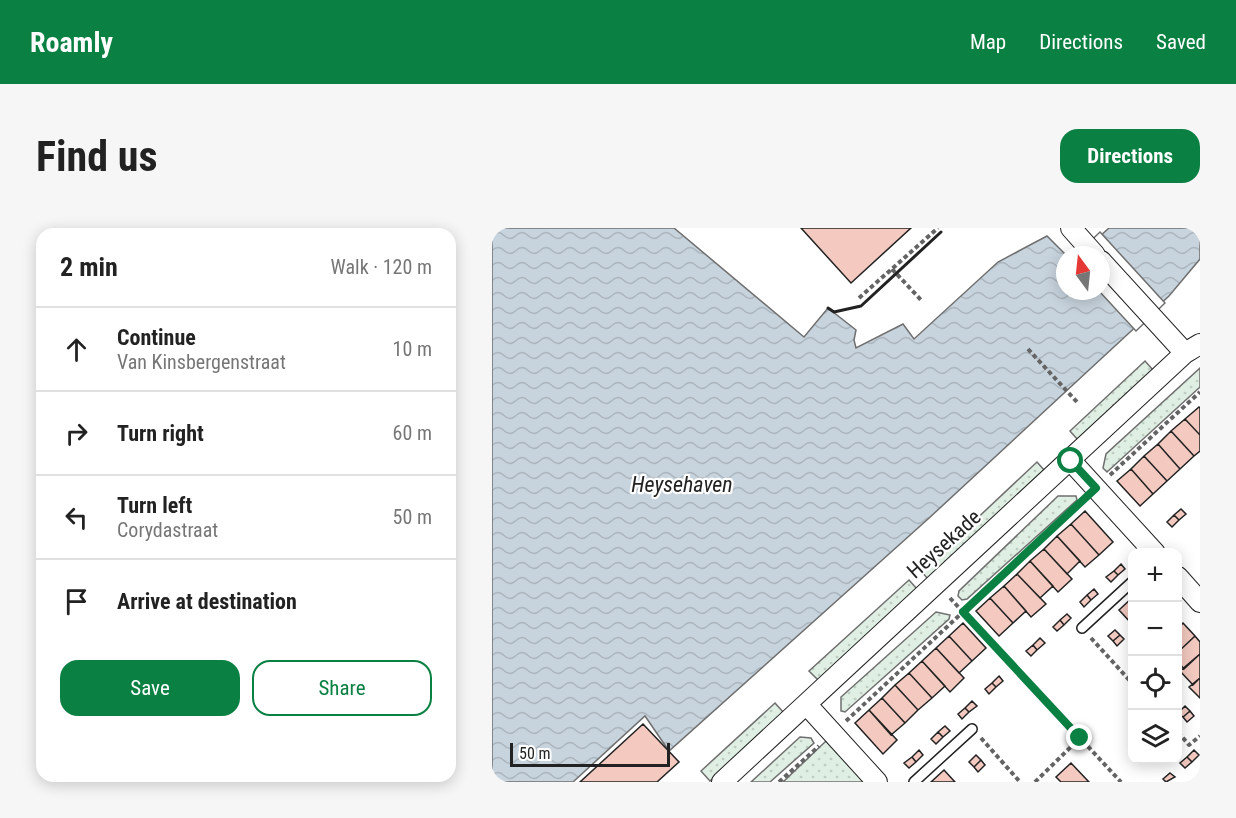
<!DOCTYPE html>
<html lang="en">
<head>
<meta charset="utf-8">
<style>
	body { margin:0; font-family:"Roboto Condensed",sans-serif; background:#f6f6f6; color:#222 }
	.controls { position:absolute; right:18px; bottom:18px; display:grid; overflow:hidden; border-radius:12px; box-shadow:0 3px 15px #0003 }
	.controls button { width:54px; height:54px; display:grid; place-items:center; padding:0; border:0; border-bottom:2px solid #e0e0e0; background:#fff; color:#222; font:30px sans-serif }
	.compass { position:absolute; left:564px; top:18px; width:54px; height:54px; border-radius:50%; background:#fff; box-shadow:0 3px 15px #0003; rotate:345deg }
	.scale { position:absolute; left:18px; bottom:15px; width:160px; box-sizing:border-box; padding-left:6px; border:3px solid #222; border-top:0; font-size:16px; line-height:21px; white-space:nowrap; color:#222; -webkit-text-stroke:4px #fff; paint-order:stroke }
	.stop { position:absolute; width:18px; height:18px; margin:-14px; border:4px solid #0b8043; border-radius:50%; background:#fff }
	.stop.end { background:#0b8043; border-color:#fff; box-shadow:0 2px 6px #0008 }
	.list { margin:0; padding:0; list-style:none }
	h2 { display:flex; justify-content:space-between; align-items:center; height:78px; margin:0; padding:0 24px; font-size:26px }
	h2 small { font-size:20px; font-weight:400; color:#767676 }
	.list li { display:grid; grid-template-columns:39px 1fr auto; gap:18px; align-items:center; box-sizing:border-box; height:84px; padding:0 24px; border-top:2px solid #e0e0e0 }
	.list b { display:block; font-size:22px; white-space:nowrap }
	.list p { margin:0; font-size:20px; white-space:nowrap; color:#767676 }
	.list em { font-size:20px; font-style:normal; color:#767676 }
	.actions { display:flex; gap:12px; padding:18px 24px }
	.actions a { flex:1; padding:14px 0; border:2px solid #0b8043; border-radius:18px; text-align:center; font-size:21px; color:#0b8043 }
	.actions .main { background:#0b8043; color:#fff }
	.icon { flex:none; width:33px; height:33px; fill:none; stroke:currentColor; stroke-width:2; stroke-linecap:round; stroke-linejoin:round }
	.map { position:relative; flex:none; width:708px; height:554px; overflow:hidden; border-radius:18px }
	header { display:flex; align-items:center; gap:36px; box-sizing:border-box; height:84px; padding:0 30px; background:#0b8043; color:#fff }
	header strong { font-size:28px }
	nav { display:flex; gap:33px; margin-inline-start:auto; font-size:21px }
	.intro { display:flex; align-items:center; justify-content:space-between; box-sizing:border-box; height:144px; padding:0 36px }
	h1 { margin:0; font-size:42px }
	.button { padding:15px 27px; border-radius:18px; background:#0b8043; color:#fff; font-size:21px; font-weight:700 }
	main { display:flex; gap:36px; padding:0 36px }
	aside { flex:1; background:#fff; border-radius:18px; box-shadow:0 3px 15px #0003 }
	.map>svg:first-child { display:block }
	.grass { fill:url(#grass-dots); stroke:#6f6f6f; stroke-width:1.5 }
	.water { fill:url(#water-waves); stroke:#6f6f6f; stroke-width:1.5 }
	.pier { fill:#fff; stroke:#6f6f6f; stroke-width:1.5 }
	.building { fill:#f3c9c0; stroke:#222; stroke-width:1.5 }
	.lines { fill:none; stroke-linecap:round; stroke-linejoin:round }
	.lane-casing { stroke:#222; stroke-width:12 }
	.street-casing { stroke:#222; stroke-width:22 }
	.path { stroke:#646464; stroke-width:4; stroke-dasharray:4.5 3; stroke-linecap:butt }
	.lane { stroke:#fff; stroke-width:9 }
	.street { stroke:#fff; stroke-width:20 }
	.wall { stroke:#222; stroke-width:3 }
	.route { stroke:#0b8043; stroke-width:8 }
	.labels { text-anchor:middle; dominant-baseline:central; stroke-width:4.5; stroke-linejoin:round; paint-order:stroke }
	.street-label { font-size:21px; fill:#222; stroke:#fff }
	.water-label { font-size:22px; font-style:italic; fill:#222; stroke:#fff }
</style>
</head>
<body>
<header>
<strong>Roamly</strong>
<nav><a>Map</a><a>Directions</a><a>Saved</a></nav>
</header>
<div class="intro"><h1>Find us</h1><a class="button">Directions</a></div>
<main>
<aside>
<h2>2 min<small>Walk · 120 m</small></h2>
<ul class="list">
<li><svg class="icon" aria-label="ahead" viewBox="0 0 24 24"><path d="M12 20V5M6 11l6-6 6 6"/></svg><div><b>Continue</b><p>Van Kinsbergenstraat</p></div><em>10 m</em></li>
<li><svg class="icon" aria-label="right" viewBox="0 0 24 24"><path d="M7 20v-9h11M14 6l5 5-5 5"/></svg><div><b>Turn right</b></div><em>60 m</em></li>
<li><svg class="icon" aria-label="left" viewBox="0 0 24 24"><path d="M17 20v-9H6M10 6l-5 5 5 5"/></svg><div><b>Turn left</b><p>Corydastraat</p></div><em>50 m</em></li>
<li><svg class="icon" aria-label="arrive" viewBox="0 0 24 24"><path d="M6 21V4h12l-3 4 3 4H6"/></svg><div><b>Arrive at destination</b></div></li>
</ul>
<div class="actions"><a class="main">Save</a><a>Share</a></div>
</aside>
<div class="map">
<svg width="708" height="554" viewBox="0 0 708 554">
	<defs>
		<pattern id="grass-dots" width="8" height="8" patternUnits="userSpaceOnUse" patternTransform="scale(1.5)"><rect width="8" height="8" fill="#e0efe3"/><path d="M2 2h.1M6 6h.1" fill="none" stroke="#c0cdc2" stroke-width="1.8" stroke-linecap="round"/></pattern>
		<pattern id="water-waves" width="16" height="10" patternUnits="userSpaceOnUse" patternTransform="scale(1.5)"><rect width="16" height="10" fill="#c7d3dd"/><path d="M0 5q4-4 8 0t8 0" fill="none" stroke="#abb5bd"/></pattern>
	</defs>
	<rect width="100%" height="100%" fill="#fff"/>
	<path class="grass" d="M653 133 661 142 586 212 578 203Z
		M708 140V159L615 244 611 240 614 226Z
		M545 234 552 242 436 351 429 343Z
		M566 268H584L585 272 475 371 470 372 466 368 467 363Z
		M417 352 425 361 326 452 317 443Z
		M444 384 458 387 457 391 353 484 349 483V469Z
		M283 475 292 485 218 553 209 543Z
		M308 509 319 510 322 515 278 554H259Z
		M334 513 372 554H291Z"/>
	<path class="water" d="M0 0H182L312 109 336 80 364 102 362 112 364 120 411 96 422 111 506 34 555 8 574 27 573 63H609V27H587L617 0H708V31L677 68 436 291 177 523 153 488 81 554H0Z"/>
	<path class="pier" d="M608 4 673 75 644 103 607 63 609 27H584Z"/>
	<path class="building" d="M309 0H419L359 55Z
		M707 179 708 180V207L693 191Z
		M693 191 708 207V223L702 228 679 203Z
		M679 203 702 228 688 241 666 216Z
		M666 216 688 241 675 253 652 228Z
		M652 228 675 253 661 266 639 241Z
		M639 241 661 266 648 278 625 253Z
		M689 281 694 286 687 292 682 287Z
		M593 283 621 314 607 327 579 296Z
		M682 287 687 292 680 299 675 294Z
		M579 296 607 327 593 339 565 308Z
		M565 308 588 333 575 346 552 321Z
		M552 321 580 351 566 364 538 333Z
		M538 333 561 358 548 370 525 346Z
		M629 336 633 341 626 347 622 343Z
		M622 343 626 347 619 354 614 349Z
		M525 346 554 376 539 389 512 358Z
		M512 358 534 383 521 395 498 370Z
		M602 361 606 366 599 372 595 367Z
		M595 367 599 372 592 379 588 374Z
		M498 370 521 395 507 408 484 383Z
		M640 370V396L627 382Z
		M575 386 579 390 572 397 568 392Z
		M568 392 572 397 565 403 561 399Z
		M471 395 494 420 480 433 457 408Z
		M691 395 703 408 686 424V400Z
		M623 402 628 407 621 413 616 408Z
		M628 407 632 411 625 418 621 413Z
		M457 408 480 433 467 445 444 420Z
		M703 408 708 414V426L692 441 686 434V424Z
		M548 410 553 415 545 422 541 417Z
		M541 417 545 422 539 428 534 423Z
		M444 420 472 450 458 464 430 433Z
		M708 426V450L701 457 688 443Z
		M430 433 453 458 440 470 417 445Z
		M417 445 440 470 426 482 403 457Z
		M507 448 511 453 504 459 500 455Z
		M708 450V470L697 459Z
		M500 455 504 459 497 466 493 461Z
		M403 457 426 482 413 495 390 470Z
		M390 470 413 495 399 507 377 482Z
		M480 473 485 478 477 484 473 480Z
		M693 478 698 483 691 489 686 485Z
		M473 480 477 484 470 491 466 486Z
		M377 482 405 512 391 526 363 495Z
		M698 483 702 488 695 494 691 489Z
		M151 496 187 534 165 554H88Z
		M453 498 458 503 451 509 446 504Z
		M446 504 451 509 444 516 439 511Z
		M427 522 431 527 424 534 420 529Z
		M702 522 707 527 700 534 695 529Z
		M484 527 489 532 482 539 477 534Z
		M420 529 424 534 417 540 412 535Z
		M695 529 700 534 693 540 688 535Z
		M489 532 493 537 486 544 482 539Z
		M579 535 597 554H569L564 549Z
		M452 542 463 554H439Z
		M678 545 683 549 674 554 671 551Z"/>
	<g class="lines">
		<defs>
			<path id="lane" d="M590 400 640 354
				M422 554 480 501"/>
			<path id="street" d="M579 0 603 27
				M609 33 693 125
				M579 233 663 325
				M686 349 708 374
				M315 477 385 554
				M230 554 693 125 708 116"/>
		</defs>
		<use href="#lane" class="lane-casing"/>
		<use href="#street" class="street-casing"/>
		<path class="path" d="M400 41 429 72
			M367 70 446 0
			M536 121 586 175
			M618 247 708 164
			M458 370 629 554
			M599 410 640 455
			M354 493 590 273
			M686 504 697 517 708 508
			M489 510 528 554
			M287 554 327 518
			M543 554 588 510"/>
		<use href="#lane" class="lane"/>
		<use href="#street" class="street"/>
		<path class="wall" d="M336 80 342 84 369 78 449 4"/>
	</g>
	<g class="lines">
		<path class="route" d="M579 233 604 260 471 384 588 510"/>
	</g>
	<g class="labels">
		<g class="street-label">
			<text transform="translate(452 316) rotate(-42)">Heysekade</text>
		</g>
		<g class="water-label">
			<text x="190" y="256">Heysehaven</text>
		</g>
	</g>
</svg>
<div class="controls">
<button>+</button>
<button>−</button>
<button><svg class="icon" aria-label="locate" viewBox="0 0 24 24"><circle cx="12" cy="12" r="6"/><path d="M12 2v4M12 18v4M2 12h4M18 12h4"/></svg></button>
<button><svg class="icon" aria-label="layers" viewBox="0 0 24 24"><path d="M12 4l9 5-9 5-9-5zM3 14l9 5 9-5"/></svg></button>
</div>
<svg class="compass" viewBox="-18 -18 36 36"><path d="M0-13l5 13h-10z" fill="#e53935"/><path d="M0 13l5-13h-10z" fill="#767676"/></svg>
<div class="scale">50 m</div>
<div class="stop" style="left:579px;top:233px"></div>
<div class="stop end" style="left:588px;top:510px"></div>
</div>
</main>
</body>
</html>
